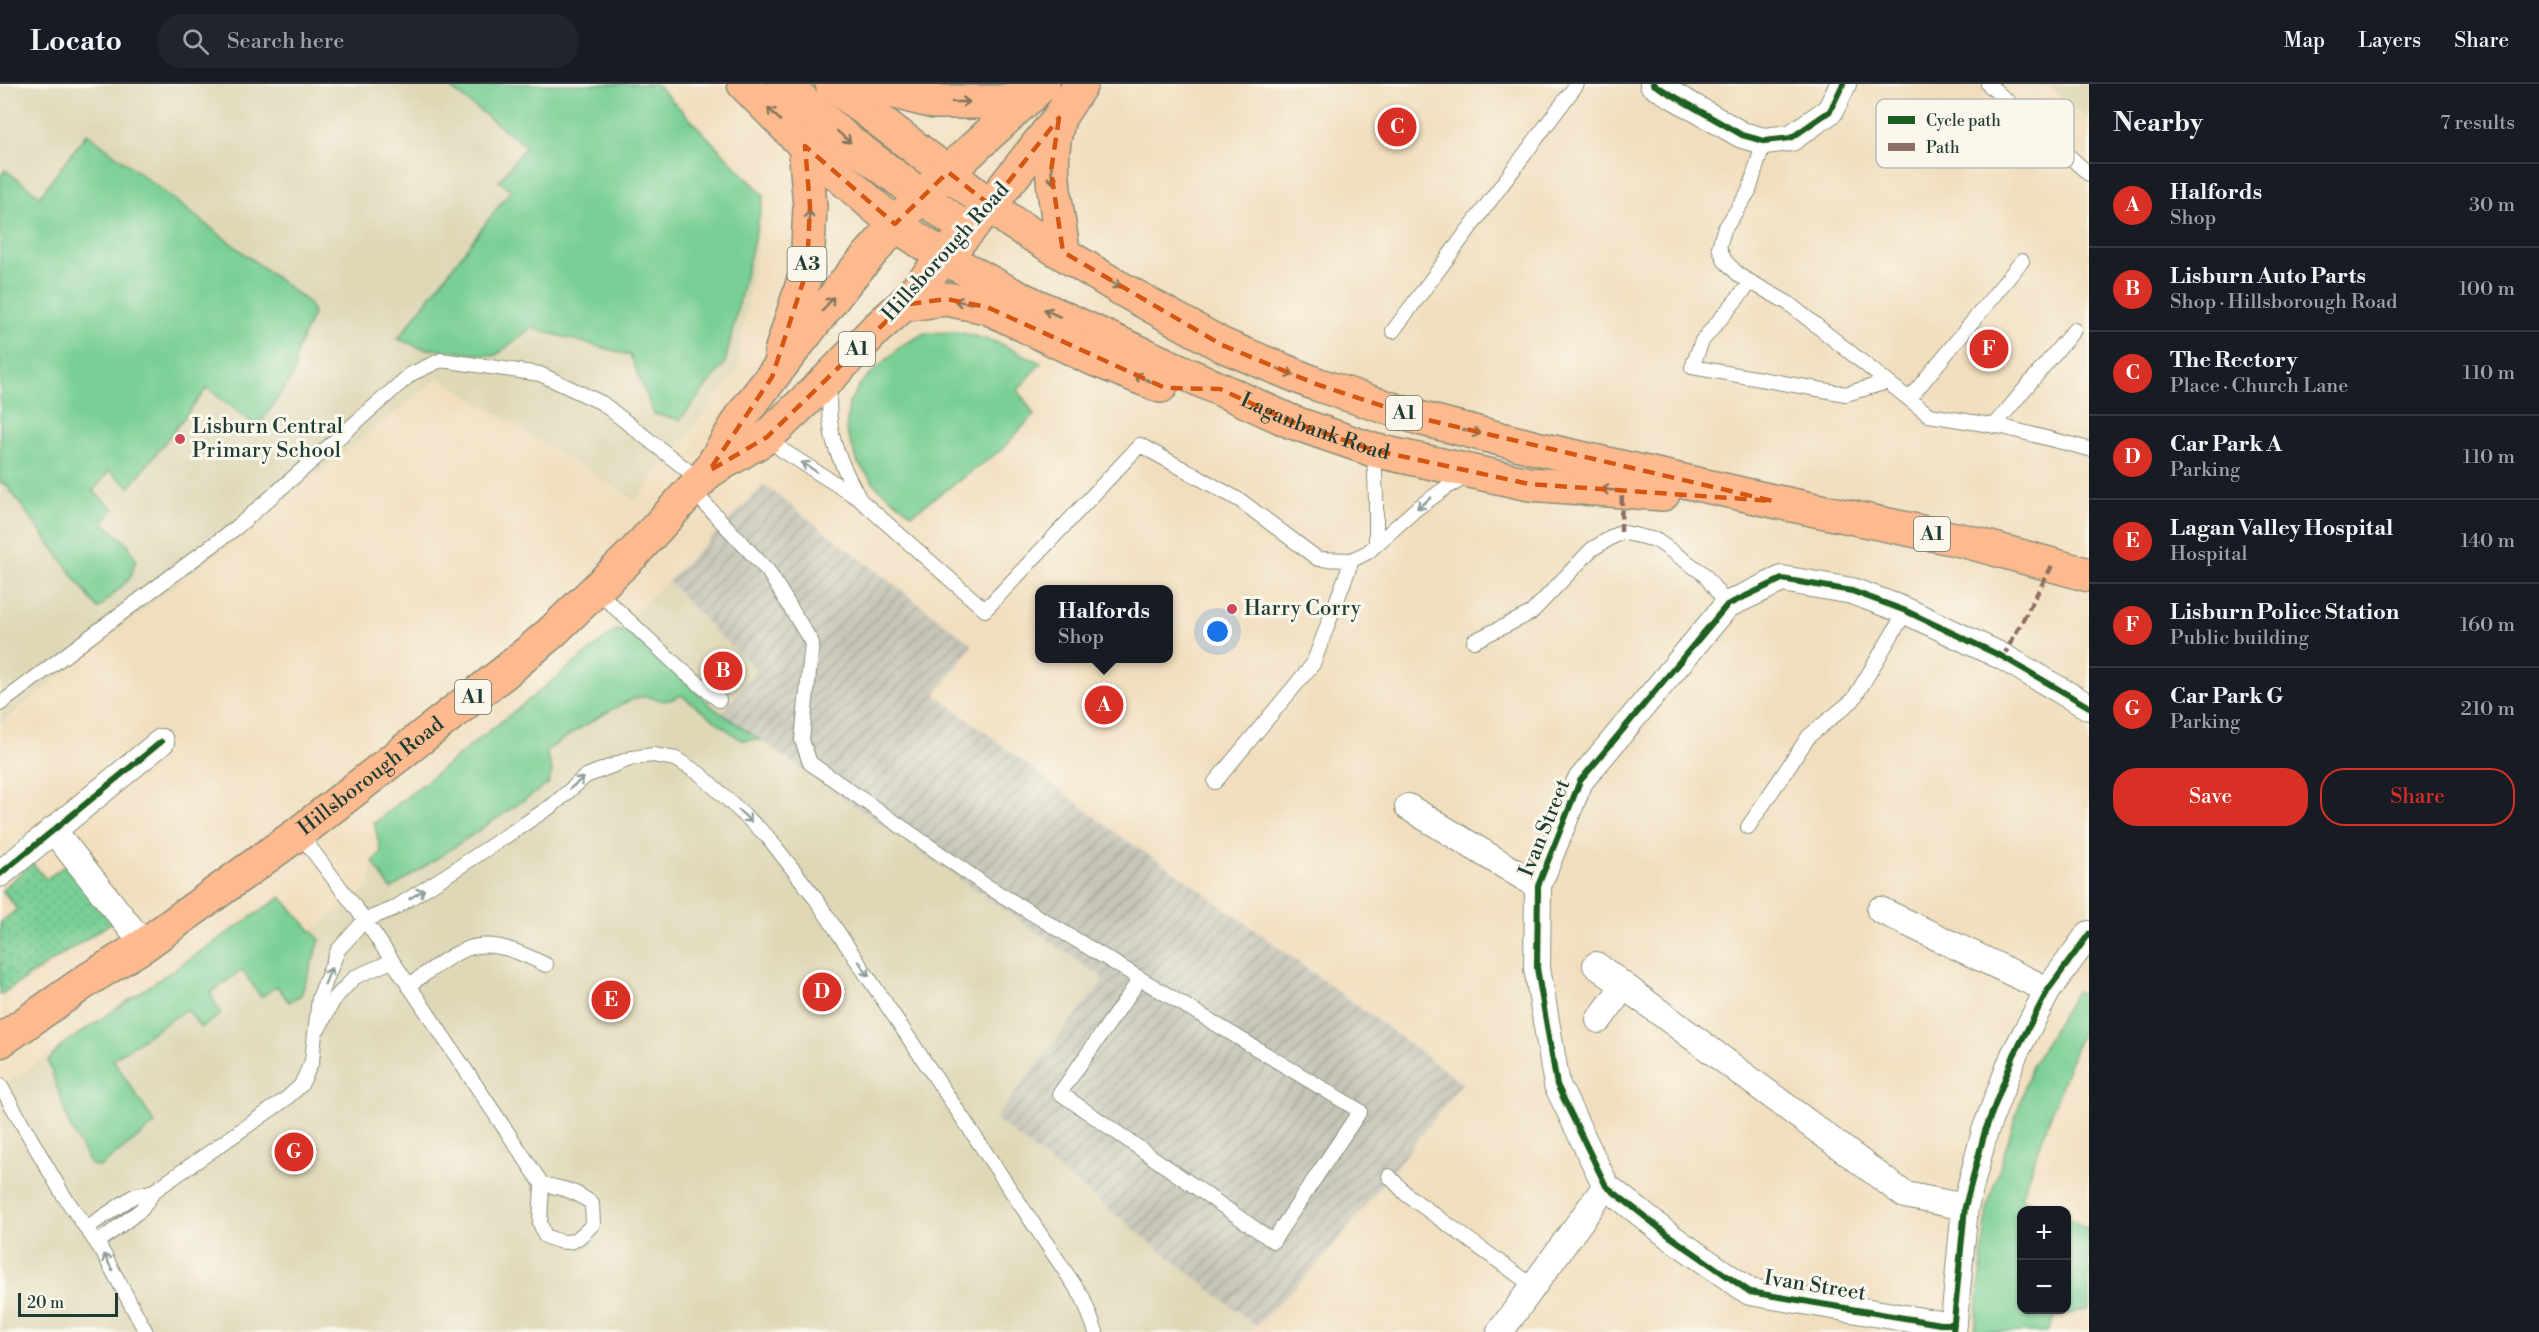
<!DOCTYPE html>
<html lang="en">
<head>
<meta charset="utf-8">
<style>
	body { margin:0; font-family:"Libre Bodoni",serif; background:#20242c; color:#f1f3f6 }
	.controls { position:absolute; right:18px; bottom:18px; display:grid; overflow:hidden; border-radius:12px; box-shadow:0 2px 4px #0004 }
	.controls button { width:54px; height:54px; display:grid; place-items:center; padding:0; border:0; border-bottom:2px solid #363941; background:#171b24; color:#f1f3f6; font:30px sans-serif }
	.scale { position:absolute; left:18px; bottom:15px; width:100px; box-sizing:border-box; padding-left:6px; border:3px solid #1f3d34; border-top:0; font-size:16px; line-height:21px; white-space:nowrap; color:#1f3d34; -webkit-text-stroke:4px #fbf7ec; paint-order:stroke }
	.you { position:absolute; left:1218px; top:548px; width:21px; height:21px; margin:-15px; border:4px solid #fff; border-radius:50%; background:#1a73e8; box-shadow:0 0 0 9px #1a73e833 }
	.badge { display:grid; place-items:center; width:39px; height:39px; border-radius:50%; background:#d93025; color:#fff; font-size:20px; font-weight:700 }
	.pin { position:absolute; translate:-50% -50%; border:3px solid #fff; box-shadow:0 2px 6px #0006 }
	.popup { position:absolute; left:1035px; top:501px; width:138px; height:78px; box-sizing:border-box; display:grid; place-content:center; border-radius:12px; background:#171b24; filter:drop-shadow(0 2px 4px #0005); font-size:20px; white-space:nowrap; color:#9ea1a6 }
	.popup b { font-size:22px; color:#f1f3f6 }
	.popup::after { content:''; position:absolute; left:50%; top:100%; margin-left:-12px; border:12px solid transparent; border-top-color:#171b24 }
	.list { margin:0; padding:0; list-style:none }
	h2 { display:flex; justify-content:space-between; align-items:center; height:78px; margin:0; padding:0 24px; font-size:26px }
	h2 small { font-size:20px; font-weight:400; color:#9ea1a6 }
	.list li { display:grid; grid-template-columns:39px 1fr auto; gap:18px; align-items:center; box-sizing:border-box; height:84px; padding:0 24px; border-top:2px solid #363941 }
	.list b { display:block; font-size:22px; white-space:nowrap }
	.list p { margin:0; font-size:20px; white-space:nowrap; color:#9ea1a6 }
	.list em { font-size:20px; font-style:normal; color:#9ea1a6 }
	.actions { display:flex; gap:12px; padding:18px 24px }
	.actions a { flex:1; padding:14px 0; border:2px solid #d93025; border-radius:24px; text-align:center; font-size:21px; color:#d93025 }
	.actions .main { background:#d93025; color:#fff }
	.icon { flex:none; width:33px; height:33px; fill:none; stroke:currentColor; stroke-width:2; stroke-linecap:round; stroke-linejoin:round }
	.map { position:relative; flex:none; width:2089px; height:1248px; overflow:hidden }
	header { display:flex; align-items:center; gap:36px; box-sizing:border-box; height:84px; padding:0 30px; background:#171b24; border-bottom:2px solid #363941 }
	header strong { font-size:28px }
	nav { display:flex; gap:33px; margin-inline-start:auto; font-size:21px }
	.search { width:420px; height:54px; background:#20242c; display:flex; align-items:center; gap:15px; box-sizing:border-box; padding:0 21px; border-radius:24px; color:#9ea1a6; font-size:22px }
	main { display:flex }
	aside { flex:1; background:#171b24 }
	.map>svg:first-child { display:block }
	.built { fill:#dfd8b7 }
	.industrial { fill:url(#industrial-furrows) }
	.grass { fill:#79cf94; stroke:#4c8664; stroke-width:1.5 }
	.garden { fill:url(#garden-dots); stroke:#4c8664; stroke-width:1.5 }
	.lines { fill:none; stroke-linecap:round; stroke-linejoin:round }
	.service-casing { stroke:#888e79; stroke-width:16 }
	.minor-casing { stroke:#888e79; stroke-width:28 }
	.primary-casing { stroke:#888e79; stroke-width:36 }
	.trunk-casing { stroke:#888e79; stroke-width:36 }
	.service { stroke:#fff; stroke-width:14 }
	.minor { stroke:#fff; stroke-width:26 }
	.primary { stroke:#fcba8e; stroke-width:33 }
	.trunk { stroke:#fcba8e; stroke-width:33 }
	.quiet { stroke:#8d6e63; stroke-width:4.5; stroke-dasharray:9 4.5; stroke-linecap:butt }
	.cycleway-casing { stroke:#fbf7ec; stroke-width:10 }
	.cycleway { stroke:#1b5e20; stroke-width:6 }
	.oneway { stroke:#82755c }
	.oneway2 { stroke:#8f9e9a }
	.marked { fill:none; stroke:#d45610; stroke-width:4.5; stroke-dasharray:12 8; stroke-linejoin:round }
	.poi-dot { fill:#d1495b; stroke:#fbf7ec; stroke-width:2 }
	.labels { text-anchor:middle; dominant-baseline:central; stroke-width:6; stroke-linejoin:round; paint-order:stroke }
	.shield { fill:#fbf7ec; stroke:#61756b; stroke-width:1.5 }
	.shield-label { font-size:20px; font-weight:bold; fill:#1f3d34 }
	.street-label { font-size:21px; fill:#1f3d34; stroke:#fbf7ec }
	.poi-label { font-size:21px; fill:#1f3d34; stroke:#fbf7ec; text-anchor:start }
	.key { fill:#fbf7ec; stroke:#b9bfb5; stroke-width:1.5 }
	.key-label { font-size:16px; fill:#1f3d34 }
</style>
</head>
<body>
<header>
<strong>Locato</strong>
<div class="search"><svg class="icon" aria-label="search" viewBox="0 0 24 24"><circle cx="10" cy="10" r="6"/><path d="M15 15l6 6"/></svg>Search here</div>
<nav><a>Map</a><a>Layers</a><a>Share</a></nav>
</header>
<main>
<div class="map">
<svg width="2089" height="1248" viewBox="0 0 2089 1248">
	<defs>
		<pattern id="industrial-furrows" width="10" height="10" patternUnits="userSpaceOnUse" patternTransform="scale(1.5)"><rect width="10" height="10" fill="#c6c5b8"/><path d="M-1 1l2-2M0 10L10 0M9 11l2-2" fill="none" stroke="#a0a196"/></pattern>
		<pattern id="garden-dots" width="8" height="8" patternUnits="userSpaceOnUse" patternTransform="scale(1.5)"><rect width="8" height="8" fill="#79cf94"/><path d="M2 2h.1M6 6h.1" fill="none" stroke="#63a97a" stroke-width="1.8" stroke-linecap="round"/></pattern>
	</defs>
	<rect width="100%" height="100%" fill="#fbf7ec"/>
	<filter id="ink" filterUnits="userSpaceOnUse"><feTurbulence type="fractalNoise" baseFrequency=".0167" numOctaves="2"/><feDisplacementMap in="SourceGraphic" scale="12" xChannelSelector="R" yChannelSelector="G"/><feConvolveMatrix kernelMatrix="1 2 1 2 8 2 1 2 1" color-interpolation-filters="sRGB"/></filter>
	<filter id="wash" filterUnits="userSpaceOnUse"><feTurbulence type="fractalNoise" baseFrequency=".008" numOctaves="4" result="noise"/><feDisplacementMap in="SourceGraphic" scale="24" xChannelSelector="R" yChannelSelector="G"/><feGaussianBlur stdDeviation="1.35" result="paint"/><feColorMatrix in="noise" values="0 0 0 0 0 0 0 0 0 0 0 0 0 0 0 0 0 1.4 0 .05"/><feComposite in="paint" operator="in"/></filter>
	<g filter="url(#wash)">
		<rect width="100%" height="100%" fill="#f1debe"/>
		<path class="built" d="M0 0H659L766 111 736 288 636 417 439 294 0 639Z
			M2047 0H2089V38Z
			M668 497 720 552 757 585 722 631 1104 895 995 1035 1256 1242 1251 1248H0V1003L103 936 312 847 369 803 373 778 381 768 374 739 608 553Z"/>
		<path class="industrial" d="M764 401 973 561 935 610 1124 755 1183 793 1462 999 1324 1174 1256 1242 995 1035 1104 895 722 630 756 585 720 552 668 497Z"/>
		<path class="grass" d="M445 0H656L764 112 725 279 680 336 654 330 630 271 531 244 495 272 421 264 398 255 511 106 499 97 526 62Z
			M87 49 309 219 313 230 297 266 294 290 258 343 207 304 130 403 109 387 93 407 114 425 103 439 128 460 136 476 130 494 98 525 5 399H0V93L5 86 40 112Z
			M958 248 996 258 1041 279 1018 306 1034 331 1000 367 912 430 877 403 858 379 846 346 849 319 861 299 902 261 925 249Z
			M616 546 634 551 715 625 760 656H741L681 611C659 623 661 612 641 613 626 614 561 656 546 667L552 687 548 700 391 805 373 778 381 768 374 739Z
			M281 813 320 856 301 911 289 918 277 902 261 913 242 886 210 909 221 930 201 944 187 925 113 975 155 1040 100 1083 90 1080 70 1042 48 977 61 962Z
			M2076 907 2089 914V926L2021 1113 2050 1126H2022V1226H2066L2067 1134 2089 1145V1225L2055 1233 2047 1248H1975L1987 1124 2031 984Z"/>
		<path class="garden" d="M32 779 46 795 67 780 114 837 0 911V839L17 825 2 806Z"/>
	</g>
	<g filter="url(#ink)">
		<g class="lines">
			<defs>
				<path id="service" d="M1988 0 2089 90
					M1764 57 1749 107 1724 146 1719 163 1725 177 1740 192 1788 219 1929 331 2003 343 2089 365
					M1751 198 1702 257 1692 283 1846 310 1887 298
					M1393 247 1577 0
					M830 299C826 348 835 369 858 412
					M1909 315 2022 177
					M1994 342 2074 246
					M766 352 782 366 858 414 985 526 1140 361 1241 417 1318 475 1352 476 1368 468 1416 425 1447 403 1467 393
					M1374 367 1376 415V461
					M692 406 768 487 812 559 802 656 810 679 985 801 1360 1027 1273 1157 1060 1009 1140 895
					M596 506 683 587 719 616
					M1474 557 1531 529 1592 465 1621 448 1656 456 1704 490 1727 521
					M0 620 237 443 411 290 441 276 540 290 602 319 701 397
					M1215 698 1313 580 1352 476
					M1748 743 1809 652 1853 616 1906 527
					M299 749 365 836 542 1100
					M408 902C466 861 477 846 546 881
					M319 944 334 915 355 893 392 877
					M0 1001 62 1109 102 1167 146 1248
					M1389 1092 1407 1111 1533 1202
					M542 1100C562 1104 577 1107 592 1120L593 1140C575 1159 570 1163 545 1152L540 1139Z
					M86 1144 134 1112 154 1107 286 1015 301 1001 312 977 319 914 338 866 365 836 393 825 453 787 553 721 586 692 632 674 653 671 676 675 700 690 767 752 813 811 1083 1214 1096 1248
					M97 1159 142 1125 154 1107"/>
				<path id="minor" d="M1653 0 1742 51 1764 57 1791 54 1830 27 1843 0
					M1408 723 1538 802
					M53 746 144 861
					M0 790 161 658
					M1880 826 2048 906
					M1596 881 1905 1111 1965 1123
					M1599 936 1624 902
					M1954 1240H1940L1750 1208 1668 1151 1606 1102 1557 1001 1537 884 1538 802 1580 697 1727 521 1782 495 1852 507 1906 527 2003 573 2089 623
					M1500 1248 1606 1102
					M1953 1248 1965 1123 1985 1047 2014 971 2048 906 2089 850"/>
				<path id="primary" d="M1058 39C1045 82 1058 124 1063 168
					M948 88 1043 0
					M990 121 1059 34 1081 0"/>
				<g id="trunk">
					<path id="s1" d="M744 0 805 62 895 140 945 174 1015 212 1292 338 1373 366 1529 400 1663 410"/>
					<path d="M784 0 849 58 968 147"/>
					<path d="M832 0 1013 139 1118 203 1222 261 1316 300 1419 334 1536 364 1773 417 1965 457 2089 491"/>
					<path d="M863 0 934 18H998L1030 13"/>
					<path d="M903 221 946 215 987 223 1089 273 1161 302"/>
					<path d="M781 268 807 186 810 122 805 62"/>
					<path d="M711 386 767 353 830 293 876 245 903 221 990 121"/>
					<path id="s2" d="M0 957 89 895 144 861 299 749 505 588 552 548 633 470 709 387 744 329 848 195 921 112 948 88"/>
				</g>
			</defs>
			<use href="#service" class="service-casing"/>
			<use href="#minor" class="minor-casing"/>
			<use href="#primary" class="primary-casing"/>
			<use href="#trunk" class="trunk-casing"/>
			<use href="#service" class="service"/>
			<use href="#minor" class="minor"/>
			<use href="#primary" class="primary"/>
			<use href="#trunk" class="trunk"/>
			<path class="quiet" d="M1621 448 1622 407
				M2003 573 2053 480"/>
			<defs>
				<path id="cycleway" d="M1653 0 1742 51 1764 57 1791 54 1830 27 1843 0
					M0 790 161 658
					M1954 1240H1940L1750 1208 1668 1151 1606 1102 1557 1001 1537 884 1538 802 1580 697 1727 521 1782 495 1852 507 1906 527 2003 573 2089 623
					M1953 1248 1965 1123 1985 1047 2014 971 2048 906 2089 850"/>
			</defs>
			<use href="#cycleway" class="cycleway-casing"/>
			<use href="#cycleway" class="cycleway"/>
		</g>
		<defs><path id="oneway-shaft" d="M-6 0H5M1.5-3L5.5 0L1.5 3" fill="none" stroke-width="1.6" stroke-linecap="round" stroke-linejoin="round" transform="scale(1.5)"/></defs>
		<g class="oneway">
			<use href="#oneway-shaft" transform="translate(961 18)"/>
			<use href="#oneway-shaft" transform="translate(774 30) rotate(-134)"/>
			<use href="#oneway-shaft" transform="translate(844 53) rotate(41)"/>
			<use href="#oneway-shaft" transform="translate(1052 91) rotate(85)"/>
			<use href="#oneway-shaft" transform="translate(809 135) rotate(-87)"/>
			<use href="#oneway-shaft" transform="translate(1113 199) rotate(32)"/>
			<use href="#oneway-shaft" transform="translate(963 218) rotate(-170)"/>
			<use href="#oneway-shaft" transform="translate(828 220) rotate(-52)"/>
			<use href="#oneway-shaft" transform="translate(1052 229) rotate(-155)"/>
			<use href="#oneway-shaft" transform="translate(1286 288) rotate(23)"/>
			<use href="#oneway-shaft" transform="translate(1142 294) rotate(-158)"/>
			<use href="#oneway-shaft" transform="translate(1472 348) rotate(14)"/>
			<use href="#oneway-shaft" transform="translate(1610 406) rotate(-176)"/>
		</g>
		<g class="oneway2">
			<use href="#oneway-shaft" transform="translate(809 383) rotate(-148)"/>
			<use href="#oneway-shaft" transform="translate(1424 419) rotate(143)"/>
			<use href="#oneway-shaft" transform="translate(577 699) rotate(-38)"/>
			<use href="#oneway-shaft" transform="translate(745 732) rotate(43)"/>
			<use href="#oneway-shaft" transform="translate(417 810) rotate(-32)"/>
			<use href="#oneway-shaft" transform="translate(864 885) rotate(56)"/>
			<use href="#oneway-shaft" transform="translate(328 892) rotate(-68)"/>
			<use href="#oneway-shaft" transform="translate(108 1178) rotate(-118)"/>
		</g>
	</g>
	<path class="marked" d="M1059 34 1051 87 1063 168 1222 261 1316 300 1419 334 1773 417 1529 400 1373 366 1292 338 1220 305 1165 304 987 223 946 215 903 221 767 353 709 387 772 293 807 186 810 122 805 62 895 140 948 88 990 121Z"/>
	<g class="poi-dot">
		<circle cx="180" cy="355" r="6"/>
		<circle cx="1232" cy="525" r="6"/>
	</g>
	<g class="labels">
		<g class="shield">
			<rect x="787.5" y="163" width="39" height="34" rx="4.5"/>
			<rect x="839" y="248" width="36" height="34" rx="4.5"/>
			<rect x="1386" y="312" width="36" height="34" rx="4.5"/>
			<rect x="1914" y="433" width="36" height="34" rx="4.5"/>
			<rect x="455" y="596" width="36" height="34" rx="4.5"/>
		</g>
		<g class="shield-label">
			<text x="807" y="180">A3</text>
			<text x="857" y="265">A1</text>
			<text x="1404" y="329">A1</text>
			<text x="1932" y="450">A1</text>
			<text x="473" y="613">A1</text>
		</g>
		<g class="street-label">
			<text transform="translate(946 168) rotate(-48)">Hillsborough Road</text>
			<text stroke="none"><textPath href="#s1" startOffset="674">Laganbank Road</textPath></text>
			<text stroke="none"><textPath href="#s2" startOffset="456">Hillsborough Road</textPath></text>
			<text transform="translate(1545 744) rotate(-68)">Ivan Street</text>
			<text transform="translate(1815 1202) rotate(9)">Ivan Street</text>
		</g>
		<g class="poi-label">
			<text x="192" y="343">Lisburn Central<tspan x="192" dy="24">Primary School</tspan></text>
			<text x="1244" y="525">Harry Corry</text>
		</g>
	</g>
	<rect x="1876" y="15" width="198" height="69" rx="9" class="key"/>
	<rect x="1888" y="32" width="27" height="8" fill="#1b5e20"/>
	<rect x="1888" y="59" width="27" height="8" fill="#8d6e63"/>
	<g class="key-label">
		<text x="1926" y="42">Cycle path</text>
		<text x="1926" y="69">Path</text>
	</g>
</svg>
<div class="controls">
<button>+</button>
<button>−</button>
</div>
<div class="scale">20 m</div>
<div class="you"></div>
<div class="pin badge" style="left:1104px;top:621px">A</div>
<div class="popup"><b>Halfords</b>Shop</div>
<div class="pin badge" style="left:723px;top:587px">B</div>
<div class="pin badge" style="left:1397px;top:43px">C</div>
<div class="pin badge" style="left:822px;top:908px">D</div>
<div class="pin badge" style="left:611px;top:916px">E</div>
<div class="pin badge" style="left:1989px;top:265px">F</div>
<div class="pin badge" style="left:294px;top:1068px">G</div>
</div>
<aside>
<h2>Nearby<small>7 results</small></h2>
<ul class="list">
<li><span class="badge">A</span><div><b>Halfords</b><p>Shop</p></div><em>30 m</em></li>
<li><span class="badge">B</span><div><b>Lisburn Auto Parts</b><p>Shop · Hillsborough Road</p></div><em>100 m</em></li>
<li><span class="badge">C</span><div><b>The Rectory</b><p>Place · Church Lane</p></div><em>110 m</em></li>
<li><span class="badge">D</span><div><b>Car Park A</b><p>Parking</p></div><em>110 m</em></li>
<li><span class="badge">E</span><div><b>Lagan Valley Hospital</b><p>Hospital</p></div><em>140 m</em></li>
<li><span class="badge">F</span><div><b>Lisburn Police Station</b><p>Public building</p></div><em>160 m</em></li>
<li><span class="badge">G</span><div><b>Car Park G</b><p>Parking</p></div><em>210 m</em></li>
</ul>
<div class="actions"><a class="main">Save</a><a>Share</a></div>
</aside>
</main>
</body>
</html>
